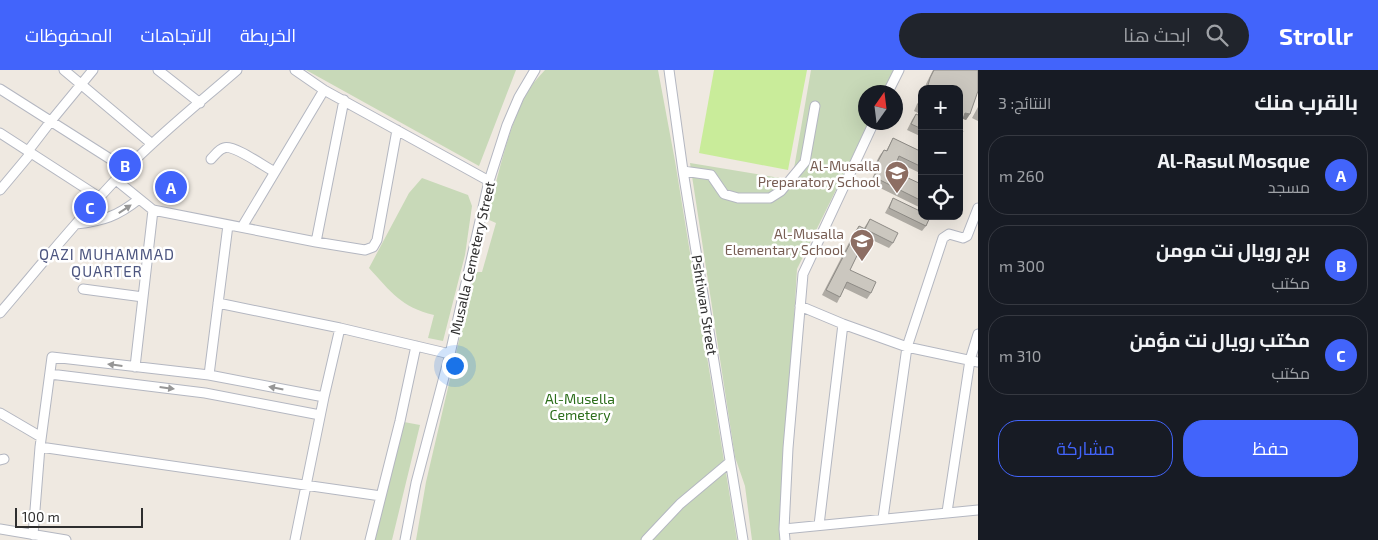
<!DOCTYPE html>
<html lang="ar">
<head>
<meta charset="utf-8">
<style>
	body { margin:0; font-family:"Exo 2",Cairo,sans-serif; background:#20242c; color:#f1f3f6; direction:rtl }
	.controls { position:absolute; right:15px; top:15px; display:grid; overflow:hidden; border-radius:10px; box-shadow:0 5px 20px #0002 }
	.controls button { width:45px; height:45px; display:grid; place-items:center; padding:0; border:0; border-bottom:1px solid #363941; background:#171b24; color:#f1f3f6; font:25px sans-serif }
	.compass { position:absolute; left:858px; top:15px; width:45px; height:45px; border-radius:50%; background:#171b24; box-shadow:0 5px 20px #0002; rotate:14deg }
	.scale { position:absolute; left:15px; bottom:12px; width:128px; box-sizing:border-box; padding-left:5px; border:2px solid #2e2e2e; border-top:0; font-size:14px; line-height:18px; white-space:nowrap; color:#2e2e2e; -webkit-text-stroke:4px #fff; paint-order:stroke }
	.you { position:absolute; left:454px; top:295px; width:18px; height:18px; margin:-12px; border:4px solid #fff; border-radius:50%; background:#1a73e8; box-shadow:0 0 0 8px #1a73e833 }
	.badge { display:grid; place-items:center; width:32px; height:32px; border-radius:50%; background:#4264fb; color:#fff; font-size:16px; font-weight:700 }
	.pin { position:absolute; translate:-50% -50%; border:2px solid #fff; box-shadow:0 1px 5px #0006 }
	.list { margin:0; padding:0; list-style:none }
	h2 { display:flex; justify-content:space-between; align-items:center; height:65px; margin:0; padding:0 20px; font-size:21px }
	h2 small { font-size:16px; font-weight:400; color:#9ea1a6 }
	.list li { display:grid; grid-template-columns:32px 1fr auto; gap:15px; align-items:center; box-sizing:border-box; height:80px; margin:0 10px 10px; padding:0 10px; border:1px solid #363941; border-radius:20px }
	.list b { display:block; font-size:19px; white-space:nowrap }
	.list p { margin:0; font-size:16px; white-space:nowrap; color:#9ea1a6 }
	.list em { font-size:16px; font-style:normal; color:#9ea1a6 }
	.actions { display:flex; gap:10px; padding:15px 20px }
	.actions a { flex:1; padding:11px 0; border:1px solid #4264fb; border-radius:20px; text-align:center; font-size:18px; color:#4264fb }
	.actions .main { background:#4264fb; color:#fff }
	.icon { flex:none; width:28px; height:28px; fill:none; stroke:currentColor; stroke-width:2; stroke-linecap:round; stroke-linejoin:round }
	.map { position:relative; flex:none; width:978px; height:470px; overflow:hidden; direction:ltr }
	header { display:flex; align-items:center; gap:30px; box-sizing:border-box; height:70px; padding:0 25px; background:#4264fb; color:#fff }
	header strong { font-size:24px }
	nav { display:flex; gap:28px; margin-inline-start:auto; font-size:18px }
	.search { width:350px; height:45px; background:#20242c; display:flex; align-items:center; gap:12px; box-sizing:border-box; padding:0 18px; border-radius:28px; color:#9ea1a6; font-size:19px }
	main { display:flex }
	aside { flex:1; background:#171b24 }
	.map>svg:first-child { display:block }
	.cemetery { fill:#c8d9b8 }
	.pitch { fill:#c9ec9a }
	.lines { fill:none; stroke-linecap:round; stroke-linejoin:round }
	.minor-casing { stroke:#b4b7c1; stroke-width:11 }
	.minor { stroke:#fff; stroke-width:9 }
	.wall { fill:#afaba4 }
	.shaded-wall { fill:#8e8b86 }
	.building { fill:#cbc7bf; stroke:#8e8b86 }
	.oneway { fill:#969696 }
	.labels { text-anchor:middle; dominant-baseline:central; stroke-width:5; stroke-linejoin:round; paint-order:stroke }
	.education-label { font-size:14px; fill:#785e54; stroke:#fff; text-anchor:end }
	.street-label { font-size:14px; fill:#2e2e2e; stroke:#fff }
	.park-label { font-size:14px; fill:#2c6e1b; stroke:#fff }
	.neighbourhood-label { font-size:15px; letter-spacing:1px; fill:#4d5680; stroke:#fff }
</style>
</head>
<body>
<header>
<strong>Strollr</strong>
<div class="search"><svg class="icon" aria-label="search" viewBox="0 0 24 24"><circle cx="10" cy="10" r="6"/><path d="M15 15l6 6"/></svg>ابحث هنا</div>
<nav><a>الخريطة</a><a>الاتجاهات</a><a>المحفوظات</a></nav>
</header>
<main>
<aside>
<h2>بالقرب منك<small>النتائج: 3</small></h2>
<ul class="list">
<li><span class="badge">A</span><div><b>Al-Rasul Mosque</b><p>مسجد</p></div><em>260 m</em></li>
<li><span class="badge">B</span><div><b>برج رويال نت مومن</b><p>مكتب</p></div><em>300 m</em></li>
<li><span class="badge">C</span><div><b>مكتب رويال نت مؤمن</b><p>مكتب</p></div><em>310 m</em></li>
</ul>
<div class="actions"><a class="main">حفظ</a><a>مشاركة</a></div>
</aside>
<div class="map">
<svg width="978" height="470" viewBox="0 0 978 470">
	<rect width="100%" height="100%" fill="#efe9e1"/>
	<path class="cemetery" d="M306 0H516L479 96Z
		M545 0H658L675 91 737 470H416L426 412 475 202H482L496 153 487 149C497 110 509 51 530 18 534 11 540 6 545 0Z
		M811 0H895L883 22H866V52L869 53 797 199 781 470H752L745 416 735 387 690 93 792 110Z
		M422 108 468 125 472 136 465 185 443 271 428 268 434 245C401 237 391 222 369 198L409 123Z
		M404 352 420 355 392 470H373Z"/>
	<path class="pitch" d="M714 0H807L788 100 699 83Z"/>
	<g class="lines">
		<defs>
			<path id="minor" d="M64 0 152 74
				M158 0 200 33
				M295 0 324 20 489 111
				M669 0 683 101 743 470
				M0 19 126 99
				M888 22 899 0
				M0 63 99 127
				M28 81 51 51 93 0
				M211 89C215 85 219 79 224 78 233 74 265 97 275 102
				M683 101 711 105 724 124 738 128H770L781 121 805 92 815 36
				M116 110 153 140 316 172 365 180 373 177 377 170 397 60
				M0 120 31 83
				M76 154C103 151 118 146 139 129
				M242 157 324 20
				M316 172 344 30
				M83 219 143 227
				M218 233 340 258 450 284
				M800 236 843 254 907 277 978 292
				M0 243C41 195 81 145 126 99 160 64 199 33 237 0
				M135 297 153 140
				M50 304 205 323 320 345
				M209 305 228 155
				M0 343 41 367
				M40 377 381 426
				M0 390 4 389
				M947 442 970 290 978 264
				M883 448 907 277 943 168 949 164 963 168 967 166 978 138
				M819 455 843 254
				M0 459 66 470
				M784 459 978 440
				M33 465 40 377 52 287 209 305 324 327
				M295 470 324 327 340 258
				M370 470 400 351 416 276
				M405 470 416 413 450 284 489 111 507 55 519 27 535 0
				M646 470 680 434 730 392
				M785 470 784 459 788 378 803 204 874 52"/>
		</defs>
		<use href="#minor" class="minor-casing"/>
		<use href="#minor" class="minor"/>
	</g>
	<path class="wall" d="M933 0H978L970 44 966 50 963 49 960 53 959 68V19H925L926 14Z
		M921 28H922V45L914 41 917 34Z
		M978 37V51L972 48Z
		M916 44 922 47V67L907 60 912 50Z
		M893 68 922 82V104L897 92 893 101 920 114 922 109 921 138 870 113 876 100 873 98 880 85 884 80 886 81Z
		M893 128 926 156 922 161 885 143Z
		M870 149 893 173 889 178 866 167 850 200 871 223 867 229 844 218 840 227 837 233 822 225 855 161 859 156 864 158Z"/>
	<path class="shaded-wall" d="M965 43 970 44 966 50 961 48Z
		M959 48 963 49 959 54Z"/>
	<path class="building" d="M934 0H978V21L970 44 965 43 963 49 959 48V19H927L930 8Z
		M921 28H922V37L918 35Z
		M916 44 922 47V59L911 54Z
		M959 52 962 54 960 59 963 61 959 68Z
		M893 68 922 82V97L899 86 893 101 921 114 922 112V131L874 107 880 94 877 93 884 80 887 81Z
		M893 128 922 142V146L930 147 926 156 889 138Z
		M870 149 898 163 893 173 869 161 850 200 876 212 871 223 847 212 840 227 826 220 859 156 865 159Z"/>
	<defs><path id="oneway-solid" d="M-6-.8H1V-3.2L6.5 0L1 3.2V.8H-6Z" transform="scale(1.25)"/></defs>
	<g class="oneway">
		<use href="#oneway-solid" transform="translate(125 139) rotate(-33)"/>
		<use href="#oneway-solid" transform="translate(115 295) rotate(-173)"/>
		<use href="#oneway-solid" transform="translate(167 318) rotate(7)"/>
		<use href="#oneway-solid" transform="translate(276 318) rotate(-169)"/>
	</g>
	<defs>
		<symbol id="school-pin" viewBox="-11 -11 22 30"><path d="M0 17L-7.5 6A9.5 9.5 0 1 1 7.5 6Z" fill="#8d6e63" stroke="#fff"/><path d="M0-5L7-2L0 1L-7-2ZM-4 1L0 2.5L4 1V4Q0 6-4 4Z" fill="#fff"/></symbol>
	</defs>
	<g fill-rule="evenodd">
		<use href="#school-pin" x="883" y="89" width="28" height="38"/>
		<use href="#school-pin" x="848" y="157" width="28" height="38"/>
	</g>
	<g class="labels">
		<g class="education-label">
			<text x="880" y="95">Al-Musalla<tspan x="880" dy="16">Preparatory School</tspan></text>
			<text x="844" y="163">Al-Musalla<tspan x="844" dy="16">Elementary School</tspan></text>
		</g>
		<g class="street-label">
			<text transform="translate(472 188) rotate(-77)">Musalla Cemetery Street</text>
			<text transform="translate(705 235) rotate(81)">Pshtiwan Street</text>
		</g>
		<g class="park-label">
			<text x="580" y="328">Al-Musella<tspan x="580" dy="16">Cemetery</tspan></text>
		</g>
		<g class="neighbourhood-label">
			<text x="107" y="184">QAZI MUHAMMAD<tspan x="107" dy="17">QUARTER</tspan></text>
		</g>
	</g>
</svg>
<div class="controls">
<button>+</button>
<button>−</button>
<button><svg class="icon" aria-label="locate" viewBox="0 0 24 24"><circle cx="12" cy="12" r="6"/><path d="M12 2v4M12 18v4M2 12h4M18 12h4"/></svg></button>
</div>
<svg class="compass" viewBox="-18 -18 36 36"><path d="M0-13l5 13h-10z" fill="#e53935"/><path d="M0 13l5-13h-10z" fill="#9ea1a6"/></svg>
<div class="scale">100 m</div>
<div class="you"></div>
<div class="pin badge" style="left:171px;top:117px">A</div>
<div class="pin badge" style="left:125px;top:95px">B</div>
<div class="pin badge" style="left:90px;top:137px">C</div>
</div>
</main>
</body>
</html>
